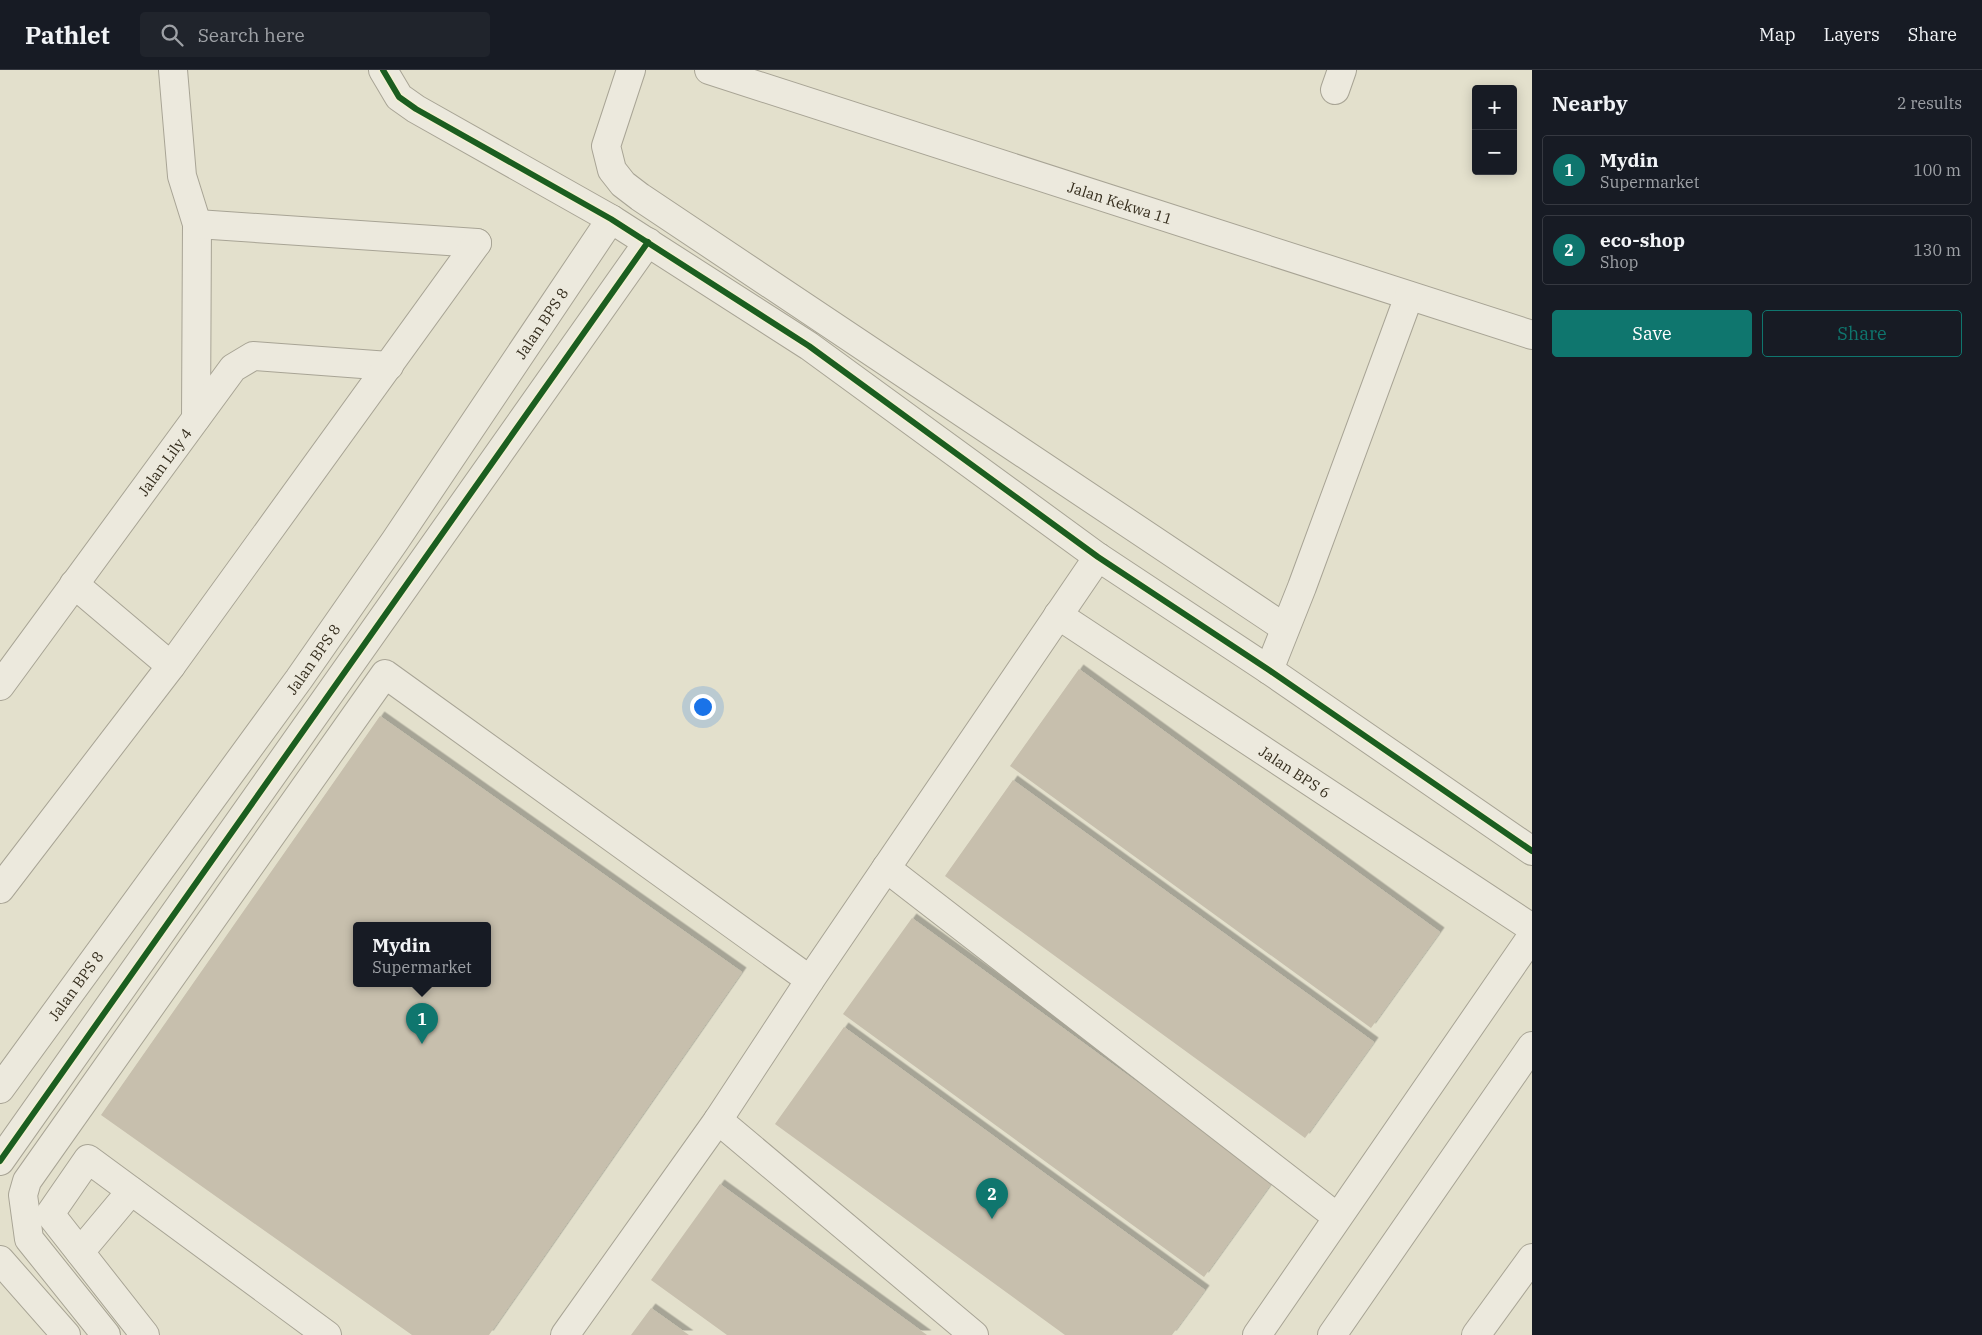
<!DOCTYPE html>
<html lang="en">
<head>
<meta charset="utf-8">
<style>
	body { margin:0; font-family:"IBM Plex Serif",serif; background:#20242c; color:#f1f3f6 }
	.controls { position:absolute; right:15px; top:15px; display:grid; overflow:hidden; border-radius:5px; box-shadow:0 2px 12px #0003 }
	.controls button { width:45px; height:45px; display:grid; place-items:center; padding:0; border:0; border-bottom:1px solid #363941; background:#171b24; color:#f1f3f6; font:25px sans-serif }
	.you { position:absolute; left:702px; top:636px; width:18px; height:18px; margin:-12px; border:4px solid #fff; border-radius:50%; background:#1a73e8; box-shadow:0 0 0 8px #1a73e833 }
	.badge { display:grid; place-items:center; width:32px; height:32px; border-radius:50%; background:#0f766e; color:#fff; font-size:16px; font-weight:700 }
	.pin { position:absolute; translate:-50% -41px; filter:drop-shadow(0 1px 2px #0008) }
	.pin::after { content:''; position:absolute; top:26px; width:18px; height:15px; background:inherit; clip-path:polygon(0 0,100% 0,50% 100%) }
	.popup { position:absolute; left:353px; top:852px; width:138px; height:65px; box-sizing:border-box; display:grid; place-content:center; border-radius:5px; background:#171b24; filter:drop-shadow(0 1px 4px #0005); font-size:16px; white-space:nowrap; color:#9ea1a6 }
	.popup b { font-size:19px; color:#f1f3f6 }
	.popup::after { content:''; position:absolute; left:50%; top:100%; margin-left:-10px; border:10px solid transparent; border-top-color:#171b24 }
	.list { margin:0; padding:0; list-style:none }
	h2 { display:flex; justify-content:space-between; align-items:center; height:65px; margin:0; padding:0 20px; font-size:21px }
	h2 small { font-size:16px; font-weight:400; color:#9ea1a6 }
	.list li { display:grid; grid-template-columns:32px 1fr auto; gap:15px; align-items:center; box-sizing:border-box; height:70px; margin:0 10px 10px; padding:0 10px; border:1px solid #363941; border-radius:5px }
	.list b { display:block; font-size:19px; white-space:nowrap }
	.list p { margin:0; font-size:16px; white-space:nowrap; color:#9ea1a6 }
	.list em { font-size:16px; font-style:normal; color:#9ea1a6 }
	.actions { display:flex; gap:10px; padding:15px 20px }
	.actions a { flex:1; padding:11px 0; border:1px solid #0f766e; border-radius:5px; text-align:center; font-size:18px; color:#0f766e }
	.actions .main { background:#0f766e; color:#fff }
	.icon { flex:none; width:28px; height:28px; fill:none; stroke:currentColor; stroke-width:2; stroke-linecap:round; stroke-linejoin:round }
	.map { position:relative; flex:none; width:1532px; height:1265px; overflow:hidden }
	header { display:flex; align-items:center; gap:30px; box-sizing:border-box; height:70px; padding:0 25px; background:#171b24; border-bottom:1px solid #363941 }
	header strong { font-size:24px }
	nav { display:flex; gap:28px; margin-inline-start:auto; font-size:18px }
	.search { width:350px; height:45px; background:#20242c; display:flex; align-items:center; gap:12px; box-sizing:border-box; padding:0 18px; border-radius:5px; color:#9ea1a6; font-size:19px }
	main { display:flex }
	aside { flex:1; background:#171b24 }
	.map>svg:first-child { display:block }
	.building { fill:#c7bfad; fill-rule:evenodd; filter:url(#shadow) }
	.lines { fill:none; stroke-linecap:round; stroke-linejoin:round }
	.minor-casing { stroke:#a8a495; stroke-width:30 }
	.minor { stroke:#ece9dd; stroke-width:28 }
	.cycleway-casing { stroke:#f4f0d2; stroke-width:9 }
	.cycleway { stroke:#1b5e20; stroke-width:6 }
	.labels { text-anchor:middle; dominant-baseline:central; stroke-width:4.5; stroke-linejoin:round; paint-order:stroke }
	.street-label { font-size:15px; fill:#362e1e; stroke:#f4f0d2 }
</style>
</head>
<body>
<header>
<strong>Pathlet</strong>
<div class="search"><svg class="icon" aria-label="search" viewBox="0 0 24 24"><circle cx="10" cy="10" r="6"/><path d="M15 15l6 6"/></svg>Search here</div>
<nav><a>Map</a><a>Layers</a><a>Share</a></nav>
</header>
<main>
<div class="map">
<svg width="1532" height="1265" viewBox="0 0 1532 1265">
	<defs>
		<filter id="shadow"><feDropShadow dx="4.5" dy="-4.5" stdDeviation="0" flood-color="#0004"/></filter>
	</defs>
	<rect width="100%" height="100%" fill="#e3e0cc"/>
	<path class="building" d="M1079 599 1440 862 1371 958 1010 696Z
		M380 646 742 902 489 1265H412L101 1045ZM357 855H487V913H357Z
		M1013 710 1374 972 1305 1068 945 806Z
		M912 848 1273 1111 1204 1207 843 944Z
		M844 957 1205 1220 1172 1265H1065L775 1054Z
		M720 1114 927 1265H727L651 1210Z
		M651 1238 689 1265H631Z"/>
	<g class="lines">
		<defs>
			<g id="minor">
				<path d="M173 0 182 106 197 154 196 348"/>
				<path d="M383 0 399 27 416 39 611 149 809 276 1098 487 1269 600 1532 781"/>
				<path d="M631 0 606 76 612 100 623 114 640 127 1285 558"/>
				<path id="s1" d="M709 0 1532 265"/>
				<path d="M1335 20 1342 0"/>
				<path d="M197 154 477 173"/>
				<path d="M74 514 171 596"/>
				<path id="s2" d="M1058 545 1532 858"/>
				<path d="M1269 600 1302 517 1409 226"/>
				<path id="s3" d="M0 616 233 298 253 286 389 296"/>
				<path d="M886 798 1337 1147"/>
				<path d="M0 819 171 596 477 173"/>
				<path id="s4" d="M0 1019 299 609 395 471 611 149"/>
				<path d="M718 1050 974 1265"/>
				<path d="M0 1091 648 172"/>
				<path d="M80 1182 131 1121"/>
				<path d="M0 1190 66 1265"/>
				<path d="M106 1265 29 1169 23 1125 27 1111 385 604 810 910"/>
				<path d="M145 1265 50 1144 88 1089 327 1265"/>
				<path d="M565 1265 718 1050 810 910 1098 487"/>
				<path d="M1257 1265 1532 866"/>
				<path d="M1332 1265 1532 976"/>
				<path d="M1476 1265 1532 1188"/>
			</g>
		</defs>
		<use href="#minor" class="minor-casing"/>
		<use href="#minor" class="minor"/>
		<defs>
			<path id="cycleway" d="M383 0 399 27 416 39 611 149 809 276 1098 487 1269 600 1532 781
				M0 1091 648 172"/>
		</defs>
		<use href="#cycleway" class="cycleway-casing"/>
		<use href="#cycleway" class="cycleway"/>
	</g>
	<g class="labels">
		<g class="street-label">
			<text stroke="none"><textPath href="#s1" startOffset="432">Jalan Kekwa 11</textPath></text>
			<text stroke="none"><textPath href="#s4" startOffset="938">Jalan BPS 8</textPath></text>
			<text stroke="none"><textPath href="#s3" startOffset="278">Jalan Lily 4</textPath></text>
			<text stroke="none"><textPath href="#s4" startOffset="532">Jalan BPS 8</textPath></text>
			<text stroke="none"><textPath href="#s2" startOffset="284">Jalan BPS 6</textPath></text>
			<text stroke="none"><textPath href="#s4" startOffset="128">Jalan BPS 8</textPath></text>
		</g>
	</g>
</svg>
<div class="controls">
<button>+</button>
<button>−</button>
</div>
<div class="you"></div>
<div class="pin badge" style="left:422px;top:974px">1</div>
<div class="popup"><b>Mydin</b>Supermarket</div>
<div class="pin badge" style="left:992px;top:1149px">2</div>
</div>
<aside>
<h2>Nearby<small>2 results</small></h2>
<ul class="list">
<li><span class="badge">1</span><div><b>Mydin</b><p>Supermarket</p></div><em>100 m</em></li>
<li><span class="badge">2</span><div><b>eco-shop</b><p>Shop</p></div><em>130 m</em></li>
</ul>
<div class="actions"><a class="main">Save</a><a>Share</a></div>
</aside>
</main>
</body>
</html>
